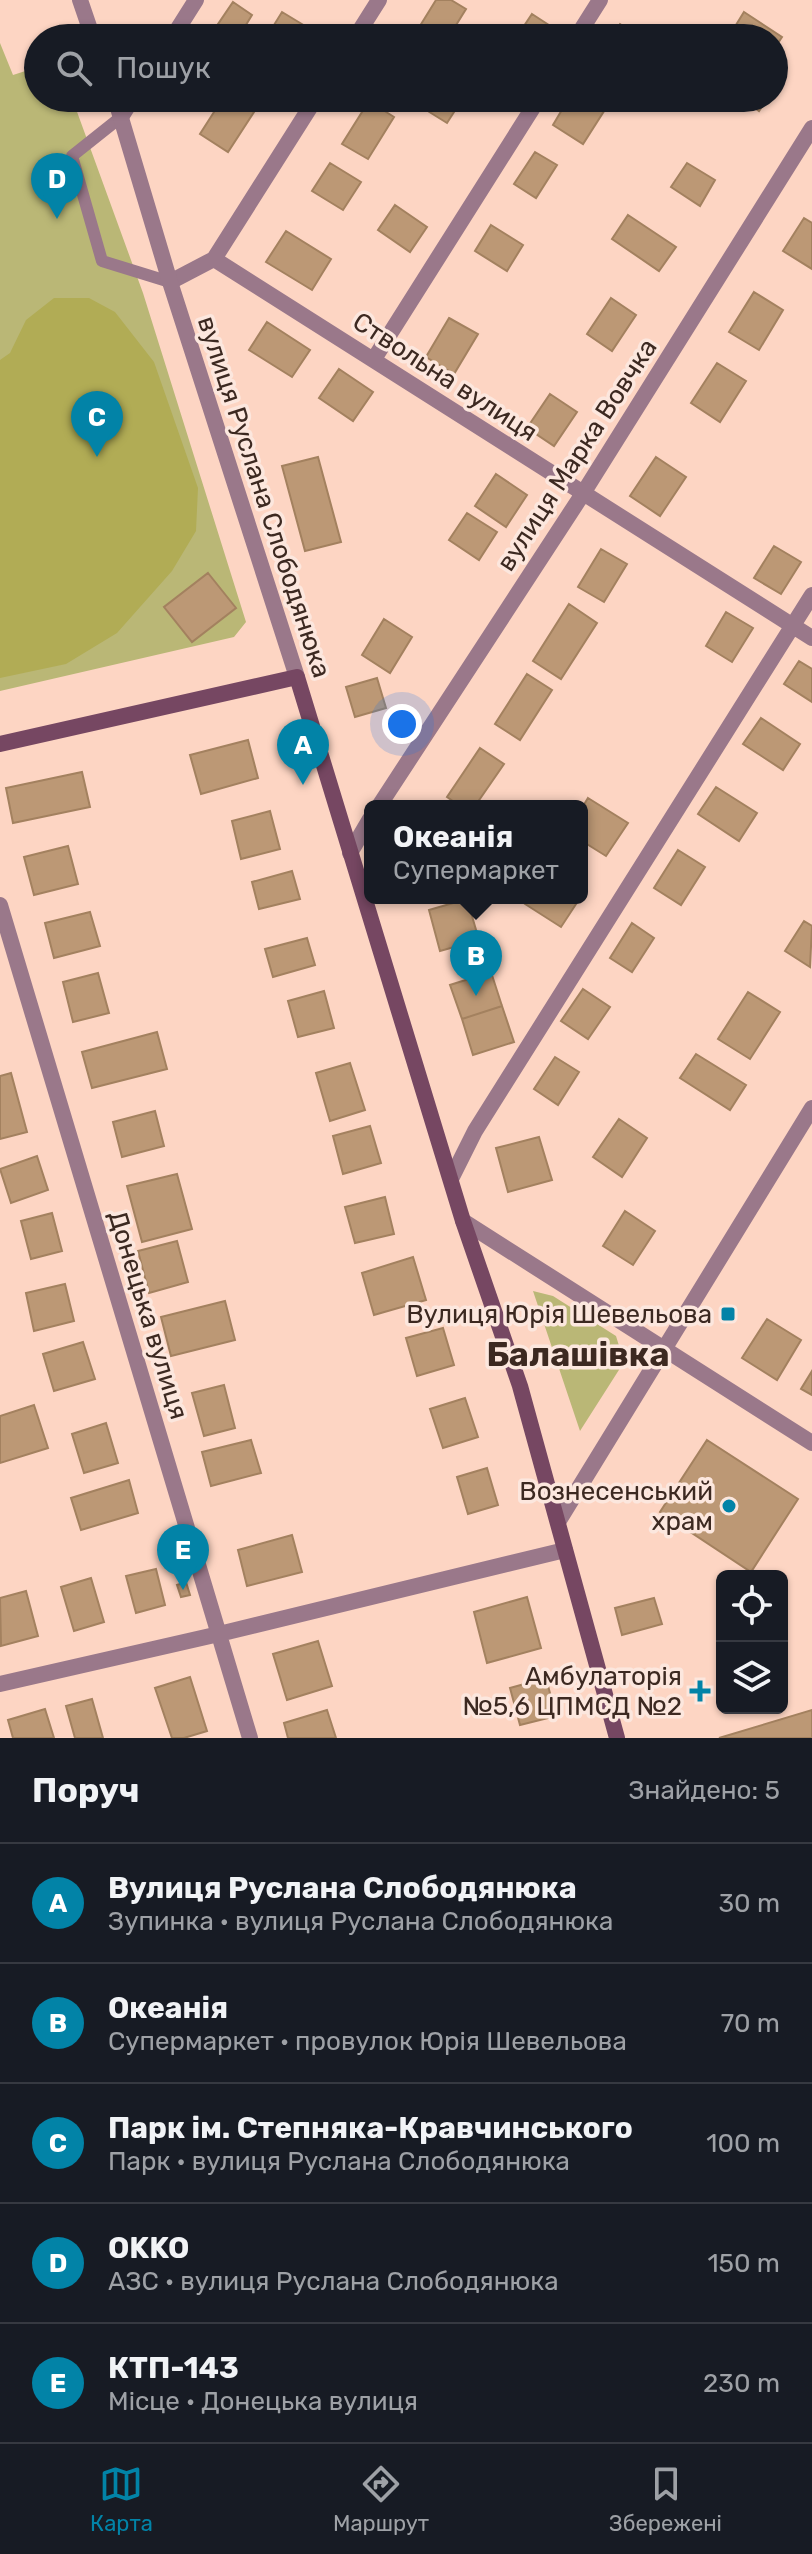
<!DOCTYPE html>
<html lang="uk">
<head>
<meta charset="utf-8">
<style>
	body { margin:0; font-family:Rubik,sans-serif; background:#20242c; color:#f1f3f6 }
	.controls { position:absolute; right:24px; bottom:24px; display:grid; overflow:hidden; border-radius:12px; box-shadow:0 2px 6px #0004 }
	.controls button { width:72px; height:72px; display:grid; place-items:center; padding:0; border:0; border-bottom:2px solid #363941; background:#171b24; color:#f1f3f6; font:40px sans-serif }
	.you { position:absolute; left:402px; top:724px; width:28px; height:28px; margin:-20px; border:6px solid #fff; border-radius:50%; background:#1a73e8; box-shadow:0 0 0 12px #1a73e833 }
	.badge { display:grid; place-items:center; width:52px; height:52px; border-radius:50%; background:#0283a7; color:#fff; font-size:26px; font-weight:700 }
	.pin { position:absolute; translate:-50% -66px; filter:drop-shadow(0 2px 4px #0008) }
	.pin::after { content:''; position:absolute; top:42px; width:28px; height:24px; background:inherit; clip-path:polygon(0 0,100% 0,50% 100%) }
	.popup { position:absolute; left:364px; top:800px; width:224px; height:104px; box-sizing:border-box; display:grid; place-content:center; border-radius:12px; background:#171b24; filter:drop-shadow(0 2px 6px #0005); font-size:26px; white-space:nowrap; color:#9ea1a6 }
	.popup b { font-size:30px; color:#f1f3f6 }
	.popup::after { content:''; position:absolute; left:50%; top:100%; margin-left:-16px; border:16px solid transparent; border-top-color:#171b24 }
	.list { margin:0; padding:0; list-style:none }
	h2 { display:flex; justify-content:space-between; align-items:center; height:104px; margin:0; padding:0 32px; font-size:34px }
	h2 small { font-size:26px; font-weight:400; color:#9ea1a6 }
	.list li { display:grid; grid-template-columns:52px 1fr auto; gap:24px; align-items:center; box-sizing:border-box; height:120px; padding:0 32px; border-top:2px solid #363941 }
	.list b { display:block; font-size:30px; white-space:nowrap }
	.list p { margin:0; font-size:26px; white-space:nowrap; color:#9ea1a6 }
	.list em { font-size:26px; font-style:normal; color:#9ea1a6 }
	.icon { flex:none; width:44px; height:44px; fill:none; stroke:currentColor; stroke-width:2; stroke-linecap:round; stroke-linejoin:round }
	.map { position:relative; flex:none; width:812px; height:1738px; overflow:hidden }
	.search { position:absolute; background:#171b24; box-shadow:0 2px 6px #0004; left:24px; right:24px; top:24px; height:88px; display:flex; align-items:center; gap:20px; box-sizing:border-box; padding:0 28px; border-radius:44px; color:#9ea1a6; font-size:30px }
	.sheet { height:704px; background:#171b24 }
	nav { display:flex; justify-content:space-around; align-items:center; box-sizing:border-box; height:112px; border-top:2px solid #363941; background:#171b24; font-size:22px; color:#9ea1a6 }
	nav a { display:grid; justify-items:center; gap:4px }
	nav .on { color:#0283a7 }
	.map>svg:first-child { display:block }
	.green { fill:#bab776 }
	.forest { fill:#b1ac55 }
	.building { fill:#bc9875; stroke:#a3815f; stroke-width:2 }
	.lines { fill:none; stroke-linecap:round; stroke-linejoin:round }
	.service { stroke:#9a788a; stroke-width:12 }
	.minor { stroke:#9a788a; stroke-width:16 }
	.tertiary { stroke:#9a788a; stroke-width:16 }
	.secondary { stroke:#764762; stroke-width:16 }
	.poi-dot { fill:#0283a7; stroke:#fce7de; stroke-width:3 }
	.labels { text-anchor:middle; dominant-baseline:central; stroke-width:7; stroke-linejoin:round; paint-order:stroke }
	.street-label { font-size:26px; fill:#3c2921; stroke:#fce7de }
	.poi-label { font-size:26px; fill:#3c2921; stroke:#fce7de; text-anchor:end }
	.district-label { font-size:34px; font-weight:bold; fill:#3c2921; stroke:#fce7de }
</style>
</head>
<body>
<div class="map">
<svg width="812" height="1738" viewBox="0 0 812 1738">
	<rect width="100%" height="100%" fill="#fdd5c3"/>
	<path class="green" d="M0 43 13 75 38 67V98H72L143 293 246 622 234 637 0 691Z
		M533 1291 553 1296 616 1336 624 1362 580 1431Z"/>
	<path class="forest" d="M54 298H89L115 312 154 362 198 488 196 531 172 571 117 633 66 664 0 678V360L10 353 26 320Z"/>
	<path class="building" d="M436 0H451L466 9 448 38H421L415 34Z
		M233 2 252 15 238 38H221L212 33Z
		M282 12 310 29 304 38H266Z
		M744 12 782 37 774 49V38H728Z
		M532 14 558 31 553 38H516Z
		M620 24 641 38H610Z
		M223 98H232L254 112 228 152 200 134Z
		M407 98H463L447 123Z
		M569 98H590L606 108 583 144 553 125Z
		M741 98H768L759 111Z
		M369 101 394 117 368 159 342 144Z
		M535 152 557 165 536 198 514 184Z
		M330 163 361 182 343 210 312 191Z
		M687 163 715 180 700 206 671 187Z
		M395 205 427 227 410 252 378 230Z
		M628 215 676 247 659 271 612 239Z
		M804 218 812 223V269L783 251Z
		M491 225 523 245 507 271 475 251Z
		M286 231 331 259 312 290 266 262Z
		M754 292 783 310 759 350 729 332Z
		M611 298 636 315 612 351 587 334Z
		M449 318 478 334 454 374 426 357Z
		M267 322 310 350 292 377 249 350Z
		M717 363 746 381 720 422 691 403Z
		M339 369 373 392 353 421 319 398Z
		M550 394 577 412 554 446 527 428Z
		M318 457 341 542 305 551 282 466Z
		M656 457 686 477 660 516 630 496Z
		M496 474 527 495 506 527 475 506Z
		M467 513 497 532 479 560 449 540Z
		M774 546 801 562 781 594 754 578Z
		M601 549 627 564 604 602 578 587Z
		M208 573 236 608 192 642 164 607Z
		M569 604 597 623 561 679 533 661Z
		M726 612 753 628 732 662 706 646Z
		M384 619 412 637 390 673 362 655Z
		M799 661 812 669V702L784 684Z
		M527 674 552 690 520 740 495 724Z
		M377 678 386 708 355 717 346 687Z
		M761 718 800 744 783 770 743 744Z
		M248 740 258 778 201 794 190 755Z
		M480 748 504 764 475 806H460L447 797Z
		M82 772 90 807 13 823 6 788Z
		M716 787 757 813 739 841 698 814Z
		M588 798 628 823 606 856 582 841V808Z
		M270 811 280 849 241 859 232 821Z
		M68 846 78 884 34 895 24 857Z
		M678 850 705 867 681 905 654 888Z
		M292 871 300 899 259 909 252 882Z
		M528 898H580L561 927 525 904Z
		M467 899 479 940 440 951 429 910Z
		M90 912 100 946 54 958 45 923Z
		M804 921 812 926 810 967 785 951Z
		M632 923 654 938 632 972 610 958Z
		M307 938 315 965 273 977 265 949Z
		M491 972 502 1006 462 1019 450 985Z
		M98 973 109 1013 73 1022 63 982Z
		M583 989 610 1007 588 1039 561 1021Z
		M324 991 334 1028 298 1037 288 1001Z
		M748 992 780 1012 750 1059 718 1039Z
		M502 1006 514 1042 473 1055 462 1019Z
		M157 1032 167 1069 92 1088 82 1052Z
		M696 1054 746 1085 730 1110 680 1078Z
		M555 1057 579 1072 558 1105 534 1089Z
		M350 1063 365 1110 330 1121 316 1073Z
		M11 1073 27 1132 0 1139V1076Z
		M155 1111 164 1146 122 1157 113 1122Z
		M619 1119 647 1138 622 1177 593 1157Z
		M370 1126 381 1163 343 1174 333 1136Z
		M539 1137 552 1180 508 1192 496 1148Z
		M37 1156 48 1190 11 1203 0 1169Z
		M177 1174 192 1229 142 1242 127 1186Z
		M385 1197 394 1234 355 1243 345 1207Z
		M625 1211 655 1231 633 1265 603 1246Z
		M52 1213 62 1251 31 1259 21 1221Z
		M177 1241 188 1282 149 1293 138 1251Z
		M413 1257 426 1300 374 1315 362 1273Z
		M65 1284 74 1321 34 1331 26 1293Z
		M225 1301 235 1340 171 1356 161 1317Z
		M767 1319 801 1340 777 1380 742 1358Z
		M443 1328 454 1365 417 1376 406 1338Z
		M83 1342 95 1379 54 1391 43 1354Z
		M812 1371V1395L801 1389Z
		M224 1385 235 1428 204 1436 192 1393Z
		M465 1398 478 1437 443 1448 430 1409Z
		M34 1405 48 1448 0 1463V1416Z
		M106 1423 118 1463 84 1473 72 1434Z
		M251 1440 261 1473 211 1486 202 1452Z
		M707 1440 798 1499 751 1572 660 1512Z
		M487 1468 498 1505 468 1514 457 1477Z
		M129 1480 138 1513 81 1530 71 1498Z
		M292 1535 302 1572 247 1586 238 1550Z
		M156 1569 165 1605 136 1613 126 1576Z
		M91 1578 104 1622 74 1631 61 1587Z
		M186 1582 190 1595 181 1597 177 1585Z
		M26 1591 38 1636 1 1646 0 1598Z
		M527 1597 541 1648 487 1663 474 1612Z
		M654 1598 662 1624 622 1635 615 1608Z
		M318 1641 332 1686 287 1700 273 1654Z
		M190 1677 207 1731 184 1738H172L155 1688Z
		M546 1678 556 1716 520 1725 510 1688Z
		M92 1699 103 1738H75L66 1706Z
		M45 1709 54 1738H13L8 1720Z
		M327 1710 336 1738H288L284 1723Z
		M812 1710V1738H719Z"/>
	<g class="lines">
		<path class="service" d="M121 117 72 156 102 261 170 282"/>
		<path class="minor" d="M172 38 196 0
			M355 38 379 0
			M576 38 600 0
			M121 117 133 98
			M214 259 812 638
			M170 282 214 259 316 98
			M374 359 539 98
			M379 806 582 495 812 128
			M350 853 370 819
			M0 905 250 1738
			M451 1179 475 1131 812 595
			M0 1684 219 1634 565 1550"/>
		<path class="tertiary" d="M80 0 93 38
			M115 98 170 282 297 677
			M463 1221 812 1443
			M558 1522 812 1108"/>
		<path class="secondary" d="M0 744 297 677 463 1221 520 1386 617 1738"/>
	</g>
	<g class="poi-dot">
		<rect x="720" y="1306" width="16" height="16" rx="4"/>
		<circle cx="729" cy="1506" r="8"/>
		<path d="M696 1679h8v8h8v8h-8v8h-8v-8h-8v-8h8z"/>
	</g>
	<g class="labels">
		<g class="street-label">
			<text transform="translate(445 377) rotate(33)">Ствольна вулиця</text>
			<text transform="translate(577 455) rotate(-57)">вулиця Марка Вовчка</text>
			<text transform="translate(264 497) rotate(72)">вулиця Руслана Слободянюка</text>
			<text transform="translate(148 1315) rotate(73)">Донецька вулиця</text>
		</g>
		<g class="poi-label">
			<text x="712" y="1314">Вулиця Юрія Шевельова</text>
			<text x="713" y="1491">Вознесенський<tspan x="713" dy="30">храм</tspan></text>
			<text x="682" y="1676">Амбулаторія<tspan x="682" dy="30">№5,6 ЦПМСД №2</tspan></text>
		</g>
		<g class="district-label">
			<text x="578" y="1354">Балашівка</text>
		</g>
	</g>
</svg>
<div class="controls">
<button><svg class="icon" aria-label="locate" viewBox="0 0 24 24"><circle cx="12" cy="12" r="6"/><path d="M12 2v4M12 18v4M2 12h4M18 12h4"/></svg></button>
<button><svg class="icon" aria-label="layers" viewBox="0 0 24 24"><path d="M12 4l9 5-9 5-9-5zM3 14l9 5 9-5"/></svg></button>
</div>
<div class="you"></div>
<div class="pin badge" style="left:303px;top:785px">A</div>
<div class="pin badge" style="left:476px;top:996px">B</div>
<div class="popup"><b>Океанія</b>Супермаркет</div>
<div class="pin badge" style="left:97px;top:457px">C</div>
<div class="pin badge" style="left:57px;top:219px">D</div>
<div class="pin badge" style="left:183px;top:1590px">E</div>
<div class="search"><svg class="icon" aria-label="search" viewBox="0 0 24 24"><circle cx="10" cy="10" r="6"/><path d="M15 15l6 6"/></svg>Пошук</div>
</div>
<section class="sheet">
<h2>Поруч<small>Знайдено: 5</small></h2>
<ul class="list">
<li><span class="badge">A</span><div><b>Вулиця Руслана Слободянюка</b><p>Зупинка · вулиця Руслана Слободянюка</p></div><em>30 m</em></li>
<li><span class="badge">B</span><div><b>Океанія</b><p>Супермаркет · провулок Юрія Шевельова</p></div><em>70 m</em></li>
<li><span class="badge">C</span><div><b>Парк ім. Степняка-Кравчинського</b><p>Парк · вулиця Руслана Слободянюка</p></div><em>100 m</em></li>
<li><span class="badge">D</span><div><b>OKKO</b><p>АЗС · вулиця Руслана Слободянюка</p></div><em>150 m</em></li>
<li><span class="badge">E</span><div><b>КТП-143</b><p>Місце · Донецька вулиця</p></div><em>230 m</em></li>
</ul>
</section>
<nav>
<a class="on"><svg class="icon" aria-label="map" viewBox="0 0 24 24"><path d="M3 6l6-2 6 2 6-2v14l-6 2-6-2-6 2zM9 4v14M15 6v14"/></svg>Карта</a>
<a><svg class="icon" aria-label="directions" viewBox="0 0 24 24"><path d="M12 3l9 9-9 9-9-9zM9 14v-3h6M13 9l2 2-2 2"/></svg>Маршрут</a>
<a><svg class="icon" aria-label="saved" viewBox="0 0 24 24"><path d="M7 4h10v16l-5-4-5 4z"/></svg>Збережені</a>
</nav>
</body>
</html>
